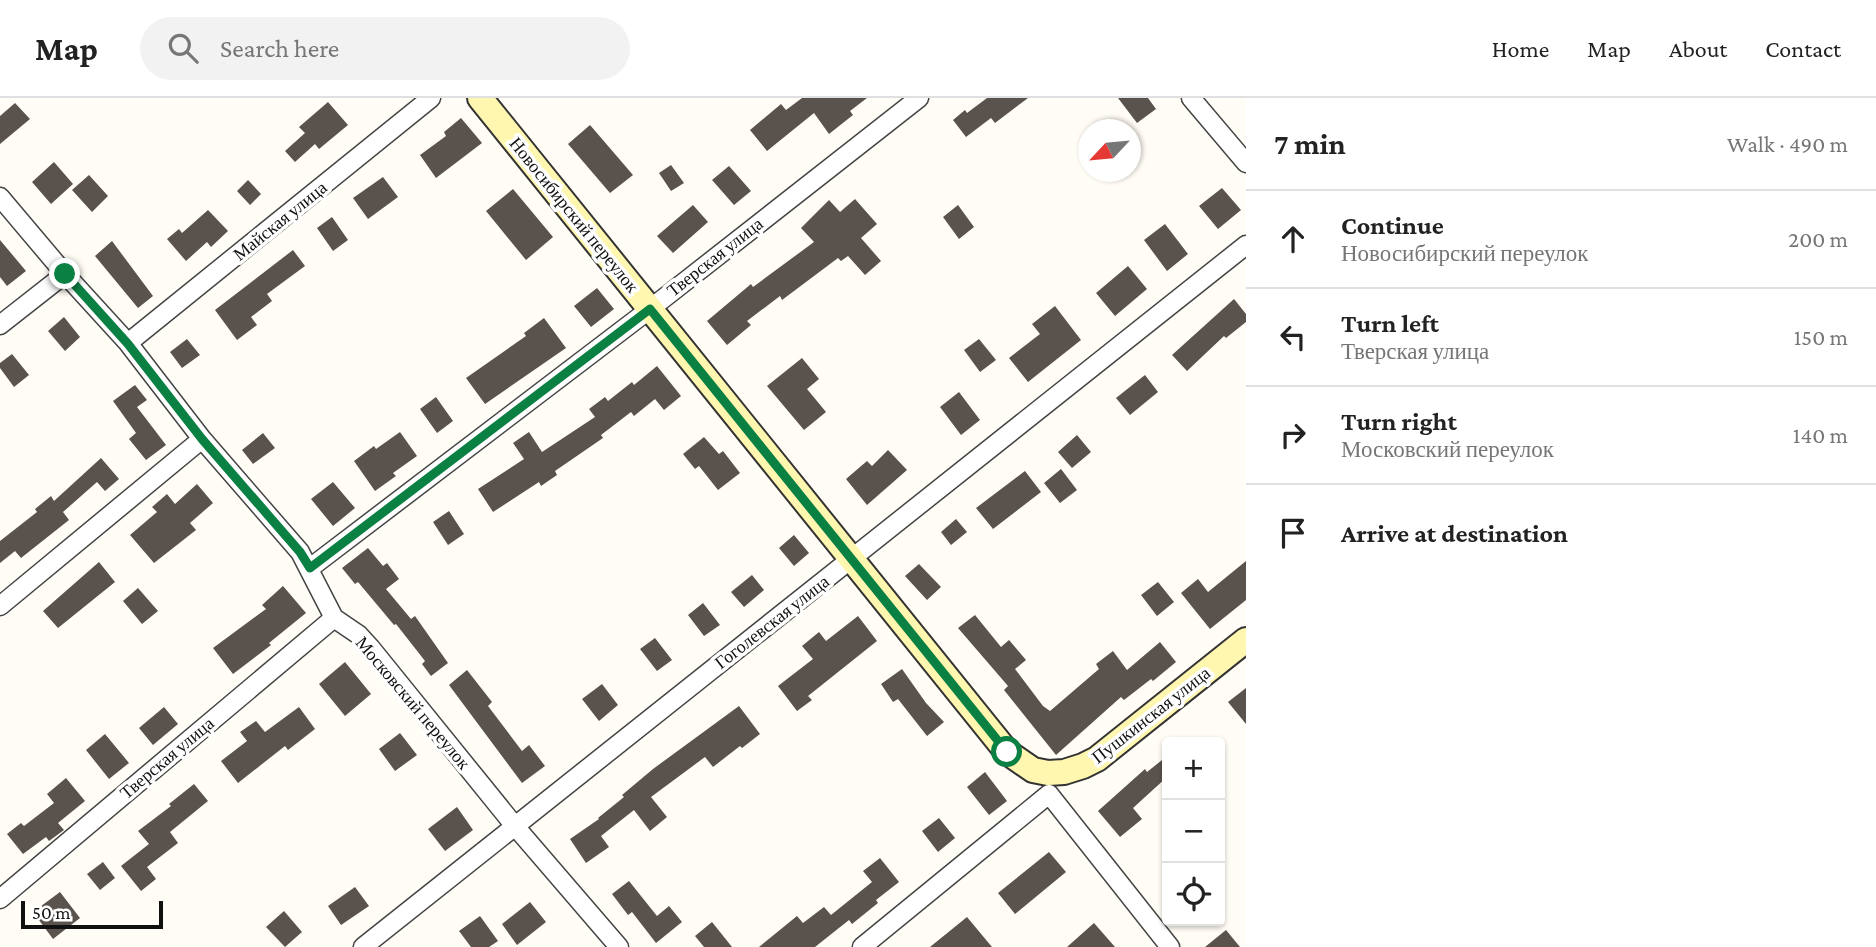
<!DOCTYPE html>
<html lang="en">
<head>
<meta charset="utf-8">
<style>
	body { margin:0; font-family:"Crimson Pro",serif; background:#f2f2f2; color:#222 }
	.controls { position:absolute; right:21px; bottom:21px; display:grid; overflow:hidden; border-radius:7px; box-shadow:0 2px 5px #0004 }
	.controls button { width:63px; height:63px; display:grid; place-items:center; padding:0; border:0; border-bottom:2px solid #e0e0e0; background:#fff; color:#222; font:35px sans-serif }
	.compass { position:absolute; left:1078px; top:21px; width:63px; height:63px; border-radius:50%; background:#fff; box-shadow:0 2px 5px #0004; rotate:244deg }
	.scale { position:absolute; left:21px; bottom:18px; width:142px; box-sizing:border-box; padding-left:7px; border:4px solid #111; border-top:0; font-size:19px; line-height:24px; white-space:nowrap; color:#111; -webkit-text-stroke:5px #fff; paint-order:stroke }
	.stop { position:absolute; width:21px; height:21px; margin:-16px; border:5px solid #0b8043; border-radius:50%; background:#fff }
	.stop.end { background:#0b8043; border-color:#fff; box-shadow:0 2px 7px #0008 }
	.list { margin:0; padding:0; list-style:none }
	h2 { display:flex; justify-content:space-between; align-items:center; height:91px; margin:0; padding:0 28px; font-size:30px }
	h2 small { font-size:23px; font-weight:400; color:#767676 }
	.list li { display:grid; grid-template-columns:46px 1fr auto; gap:21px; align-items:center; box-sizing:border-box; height:98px; padding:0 28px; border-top:2px solid #e0e0e0 }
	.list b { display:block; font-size:26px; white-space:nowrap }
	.list p { margin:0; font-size:23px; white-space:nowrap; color:#767676 }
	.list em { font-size:23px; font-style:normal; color:#767676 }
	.icon { flex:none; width:38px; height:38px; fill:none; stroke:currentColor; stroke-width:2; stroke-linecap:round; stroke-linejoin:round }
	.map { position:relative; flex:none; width:1246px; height:849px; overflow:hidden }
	header { display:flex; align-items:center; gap:42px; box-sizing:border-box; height:98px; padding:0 35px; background:#fff; border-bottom:2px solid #e0e0e0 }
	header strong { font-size:33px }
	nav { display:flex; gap:38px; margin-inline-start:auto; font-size:24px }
	.search { width:490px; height:63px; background:#f2f2f2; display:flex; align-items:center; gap:18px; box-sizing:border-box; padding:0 24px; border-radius:38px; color:#767676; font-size:26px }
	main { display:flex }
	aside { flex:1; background:#fff }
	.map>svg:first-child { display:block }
	.building { fill:#5a524d }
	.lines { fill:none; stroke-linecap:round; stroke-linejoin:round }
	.street-casing { stroke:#444; stroke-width:21 }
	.secondary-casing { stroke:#333; stroke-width:28 }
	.street { stroke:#fff; stroke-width:18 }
	.secondary { stroke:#fff6b0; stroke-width:24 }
	.route { stroke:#0b8043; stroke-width:9 }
	.labels { text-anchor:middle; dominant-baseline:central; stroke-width:7; stroke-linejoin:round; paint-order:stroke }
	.street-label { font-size:18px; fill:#111; stroke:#fff }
</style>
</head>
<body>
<header>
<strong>Map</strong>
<div class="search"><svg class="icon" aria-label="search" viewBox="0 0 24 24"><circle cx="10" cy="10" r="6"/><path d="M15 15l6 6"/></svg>Search here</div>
<nav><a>Home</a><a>Map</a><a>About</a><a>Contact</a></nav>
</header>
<main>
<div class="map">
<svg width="1246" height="849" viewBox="0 0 1246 849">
	<rect width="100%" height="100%" fill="#fffdf5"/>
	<path class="building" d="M802 0H867L850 13 853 17 829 36 814 15 767 53 750 32 781 6 786 12Z
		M987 0H1028L995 25 991 20 966 39 953 22 965 12 967 15Z
		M1118 0H1148L1156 11 1137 25Z
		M328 4 348 27 319 51 315 46 295 64 285 53 305 35 299 29Z
		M15 5 30 21 0 46V18Z
		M461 20 482 45 436 80 420 57 446 38 444 34Z
		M590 27 633 77 610 95 568 46Z
		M54 64 73 86 51 106 32 84Z
		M671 67 684 85 671 93 659 75Z
		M729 68 751 93 734 107 712 82Z
		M89 77 108 98 92 114 72 92Z
		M383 79 398 99 368 121 353 100Z
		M248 82 261 96 250 107 237 93Z
		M1222 90 1241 112 1218 131 1199 108Z
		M513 91 553 139 526 162 486 113Z
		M855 101 877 126 861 140 881 163 865 177 848 158 841 163 838 160 782 202 780 198 747 223 751 227 727 247 707 223 751 186 753 189 814 144 801 130 829 102 840 114Z
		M693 107 708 124 673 155 657 138Z
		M958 107 974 129 959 141 943 119Z
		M208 112 228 133 211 149 207 144 186 163 167 141 179 131 182 135Z
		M332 119 348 142 333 153 317 130Z
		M1165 126 1188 156 1167 173 1144 142Z
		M0 142 26 173 7 188 0 179Z
		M112 143 153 198 138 210 95 158Z
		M293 152 305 168 267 196 272 203 251 219 257 227 237 242 215 212Z
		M1128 168 1147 191 1115 218 1096 195Z
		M597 190 614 211 591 229 574 208Z
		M1234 201 1246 216V224L1226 240 1224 238 1187 273 1172 257Z
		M1055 208 1081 242 1028 284 1009 260 1040 236 1032 226Z
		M64 219 80 239 65 253 48 233Z
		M544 220 566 250 485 306 466 280 526 238 524 235Z
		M187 241 200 257 182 270 170 254Z
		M979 241 996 262 980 274 964 252Z
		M12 256 29 277 14 289 0 270V265Z
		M802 260 819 281 807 291 826 314 804 332 767 288Z
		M657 268 681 298 664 312 655 301 634 318 631 314 601 337 603 340 555 373 557 377 541 388 539 384 493 414 478 391 524 361 513 345 529 334 542 354 595 319 589 311 605 299 608 303 632 284 634 287Z
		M1145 277 1158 294 1130 317 1116 300Z
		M135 287 147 302 137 309 166 347 146 362 129 341 136 335 113 303Z
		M959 294 980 322 961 337 940 309Z
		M436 299 453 323 437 335 420 311Z
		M400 334 417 358 393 375 396 378 375 393 354 363 374 348 376 351Z
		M263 335 275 350 253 366 242 352Z
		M1077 337 1091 354 1072 370 1058 354Z
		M704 339 719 356 723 353 740 375 718 392 699 368 695 371 683 356Z
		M888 352 907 372 867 407 846 381 867 363 872 368Z
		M101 360 119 381 105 393 97 384 63 414 69 422 21 460 15 453 0 465V443L37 414 35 411 51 398 54 403Z
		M1061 371 1077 392 1060 405 1044 385Z
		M1025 373 1041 394 993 431 976 410Z
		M333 384 355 410 333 428 311 401Z
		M197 386 213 405 190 425 196 432 154 465 130 437 157 414 152 409 167 396 175 406Z
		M449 413 464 436 448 447 433 424Z
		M956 421 967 434 951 447 941 434Z
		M794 437 809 455 794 468 779 450Z
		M368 450 383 468 387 465 399 481 386 491 411 521 415 518 448 565 431 578 422 566 425 563 396 526 394 527 358 484 355 486 342 470Z
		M1246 463V502L1210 531 1181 495 1198 481 1208 494Z
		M99 464 115 484 58 530 43 513Z
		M919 466 941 489 927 502 905 478Z
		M752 477 764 492 744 509 731 494Z
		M1158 484 1174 504 1157 518 1141 497Z
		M283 488 306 515 269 545 271 547 233 576 213 550 266 511 262 507Z
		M138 490 158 513 142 526 123 503Z
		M703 505 720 527 704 538 688 517Z
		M975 517 1001 549 1009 542 1026 562 1015 571 1043 608 1050 613 1099 571 1096 566 1113 553 1127 572 1160 544 1176 564 1153 583 1151 581 1124 602 1121 599 1056 657 1004 592 1008 588 958 530Z
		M858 518 877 543 808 598 812 602 797 613 778 588 813 561 802 548 819 534 826 543Z
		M655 540 672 562 657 573 640 551Z
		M345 564 371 596 345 618 319 586Z
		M902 571 926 605 944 624 927 638 898 601 893 604 881 586Z
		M467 572 492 604 488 608 522 653 529 647 545 668 522 685 449 587Z
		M602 586 618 607 599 623 582 601Z
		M1246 590V626L1228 604Z
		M739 608 760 636 742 650 740 648 713 669 705 659 651 699 667 719 650 733 634 712 601 738 609 749 586 765 570 741 599 721 598 720 624 699 622 697 653 671Z
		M164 609 178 626 153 647 139 630Z
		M299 609 315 631 288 652 285 648 238 685 221 663 247 643 240 634 256 623 265 634Z
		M400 635 417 657 395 673 379 651Z
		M105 636 129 665 109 681 86 652Z
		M1167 658V679L1133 710 1142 721 1120 739 1098 713 1145 671 1147 674Z
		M985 674 1007 703 989 717 967 689Z
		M66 680 85 703 58 725 64 732 49 743 46 739 23 756 7 736 21 725 24 728 54 705 47 696Z
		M194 686 208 703 170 734 178 745 147 769 156 781 141 793 121 768 149 746 138 733 171 708 169 706Z
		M457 709 473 732 445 753 428 731Z
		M939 720 955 740 938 754 922 733Z
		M1049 754 1066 774 1015 816 998 795Z
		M880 760 899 784 876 802 878 805 852 826 849 822 815 849H759L797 818 803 825 824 809 831 817 872 784 863 773Z
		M103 764 115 780 100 792 87 776Z
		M629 783 657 818 669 808 682 824 656 845 632 814 628 817 612 796Z
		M355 789 369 808 341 827 328 808Z
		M60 794 80 820 53 841 33 814Z
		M530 804 546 824 517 847 502 826Z
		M284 813 302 834 285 849 266 829Z
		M480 818 498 843 489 849H471L459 833Z
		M967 819 992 849H930Z
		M712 824 732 849H704L695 838Z
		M1094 825 1115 849H1067Z
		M1226 832 1240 849H1205Z"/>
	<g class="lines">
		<defs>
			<path id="street" d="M1191 0 1246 65
				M0 99 65 176 128 245 202 341 300 454 334 520 359 537 370 549 514 727 619 849
				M0 227 65 176
				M128 245 431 0
				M310 470 650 211 919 0
				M0 508 202 341
				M1049 696 1170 849
				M0 801 334 520
				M363 849 1246 147
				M862 849 1049 696"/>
			<path id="secondary" d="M480 0 1007 654 1033 672 1048 675 1064 674 1083 668 1097 661 1246 542"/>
		</defs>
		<use href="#street" class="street-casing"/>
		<use href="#secondary" class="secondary-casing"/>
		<use href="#street" class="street"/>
		<use href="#secondary" class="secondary"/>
	</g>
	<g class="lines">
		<path class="route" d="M65 176 128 246 202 341 300 454 310 470 650 211 1007 654"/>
	</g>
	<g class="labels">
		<g class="street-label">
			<text transform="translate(574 117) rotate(51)">Новосибирский переулок</text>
			<text transform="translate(280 123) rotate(-39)">Майская улица</text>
			<text transform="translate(715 159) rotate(-38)">Тверская улица</text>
			<text transform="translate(772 524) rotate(-38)">Гоголевская улица</text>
			<text transform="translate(413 605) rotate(50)">Московский переулок</text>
			<text transform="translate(1151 617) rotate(-38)">Пушкинская улица</text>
			<text transform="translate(167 660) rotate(-40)">Тверская улица</text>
		</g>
	</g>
</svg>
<div class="controls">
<button>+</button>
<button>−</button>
<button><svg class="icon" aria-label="locate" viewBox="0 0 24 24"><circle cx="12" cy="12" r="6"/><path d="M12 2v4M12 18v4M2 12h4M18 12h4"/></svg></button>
</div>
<svg class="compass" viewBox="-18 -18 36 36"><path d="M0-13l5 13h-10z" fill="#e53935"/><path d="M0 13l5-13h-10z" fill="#767676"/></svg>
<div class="scale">50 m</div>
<div class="stop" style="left:1007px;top:654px"></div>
<div class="stop end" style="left:65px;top:176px"></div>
</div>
<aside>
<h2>7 min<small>Walk · 490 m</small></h2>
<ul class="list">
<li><svg class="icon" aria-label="ahead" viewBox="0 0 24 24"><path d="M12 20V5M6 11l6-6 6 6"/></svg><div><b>Continue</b><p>Новосибирский переулок</p></div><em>200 m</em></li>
<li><svg class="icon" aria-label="left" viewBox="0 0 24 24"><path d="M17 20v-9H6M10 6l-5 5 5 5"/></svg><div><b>Turn left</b><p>Тверская улица</p></div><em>150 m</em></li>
<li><svg class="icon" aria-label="right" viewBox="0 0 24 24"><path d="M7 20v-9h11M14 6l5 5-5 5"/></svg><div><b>Turn right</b><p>Московский переулок</p></div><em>140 m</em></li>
<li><svg class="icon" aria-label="arrive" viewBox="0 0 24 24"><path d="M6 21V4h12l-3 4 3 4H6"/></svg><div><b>Arrive at destination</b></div></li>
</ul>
</aside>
</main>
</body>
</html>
